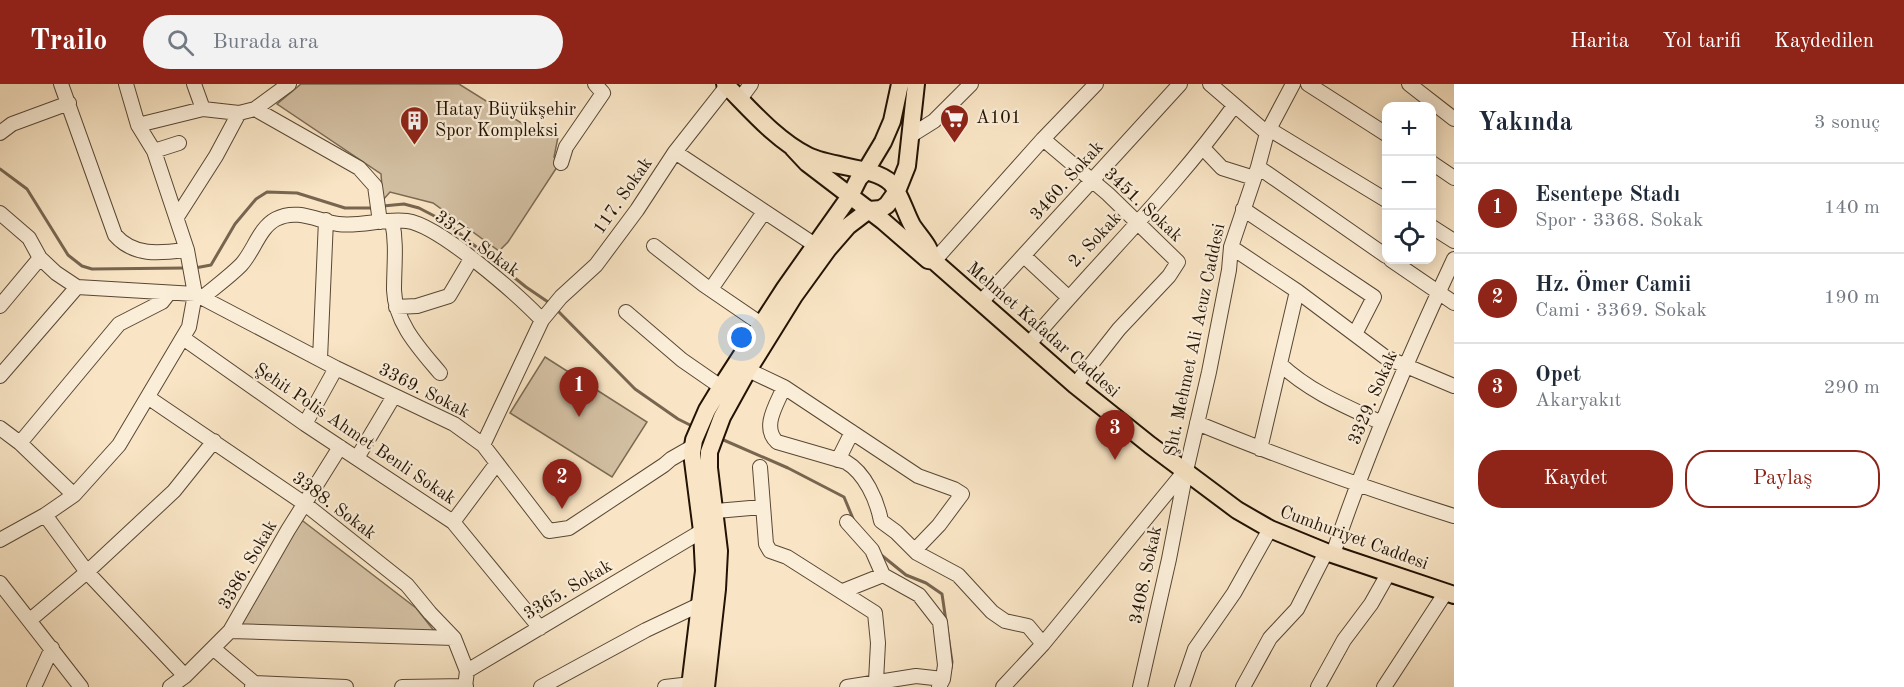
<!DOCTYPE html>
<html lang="tr">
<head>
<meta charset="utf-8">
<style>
	body { margin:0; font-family:"Old Standard TT",serif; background:#f2f2f3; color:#1f2937 }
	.controls { position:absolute; right:18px; top:18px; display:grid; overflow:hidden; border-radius:12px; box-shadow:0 3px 15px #0003 }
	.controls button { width:54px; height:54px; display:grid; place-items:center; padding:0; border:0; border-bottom:2px solid #e0e1e3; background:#fff; color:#1f2937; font:30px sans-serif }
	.you { position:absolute; left:742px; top:254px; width:21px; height:21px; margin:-15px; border:4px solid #fff; border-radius:50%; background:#1a73e8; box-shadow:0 0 0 9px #1a73e833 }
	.badge { display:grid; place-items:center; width:39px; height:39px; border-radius:50%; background:#8f2418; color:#fff; font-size:20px; font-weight:700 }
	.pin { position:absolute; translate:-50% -50px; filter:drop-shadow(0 2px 3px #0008) }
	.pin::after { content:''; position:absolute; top:32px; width:21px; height:18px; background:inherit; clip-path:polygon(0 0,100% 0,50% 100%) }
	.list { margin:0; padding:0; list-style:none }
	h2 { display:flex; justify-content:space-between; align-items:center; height:78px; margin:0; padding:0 24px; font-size:26px }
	h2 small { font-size:20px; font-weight:400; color:#747a83 }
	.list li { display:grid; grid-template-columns:39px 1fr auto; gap:18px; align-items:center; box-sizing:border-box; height:90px; padding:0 24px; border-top:2px solid #e0e1e3 }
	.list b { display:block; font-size:22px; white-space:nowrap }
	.list p { margin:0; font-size:20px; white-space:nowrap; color:#747a83 }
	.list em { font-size:20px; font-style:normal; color:#747a83 }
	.actions { display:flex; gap:12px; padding:18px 24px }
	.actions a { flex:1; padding:14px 0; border:2px solid #8f2418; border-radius:24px; text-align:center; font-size:21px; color:#8f2418 }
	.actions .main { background:#8f2418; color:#fff }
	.icon { flex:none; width:33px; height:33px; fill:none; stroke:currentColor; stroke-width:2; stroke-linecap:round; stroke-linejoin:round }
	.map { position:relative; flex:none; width:1454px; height:603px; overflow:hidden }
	header { display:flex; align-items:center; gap:36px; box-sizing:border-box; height:84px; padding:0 30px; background:#8f2418; color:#fff }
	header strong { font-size:28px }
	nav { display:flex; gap:33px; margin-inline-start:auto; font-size:21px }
	.search { width:420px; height:54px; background:#f2f2f3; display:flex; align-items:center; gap:15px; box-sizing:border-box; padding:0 21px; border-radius:33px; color:#747a83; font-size:22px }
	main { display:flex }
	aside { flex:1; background:#fff }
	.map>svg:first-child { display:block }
	.green { fill:#d4c1a4; stroke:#7b6a54; stroke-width:1.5 }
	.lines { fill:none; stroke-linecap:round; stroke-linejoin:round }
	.stream { stroke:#776550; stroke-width:3 }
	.minor-casing { stroke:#584734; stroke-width:16 }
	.major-casing { stroke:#221203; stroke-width:20 }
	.minor { stroke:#fbeed9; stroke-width:14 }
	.major { stroke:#f9e5c5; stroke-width:16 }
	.labels { text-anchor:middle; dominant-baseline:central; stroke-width:4.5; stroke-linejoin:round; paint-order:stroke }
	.poi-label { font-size:18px; fill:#221203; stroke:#fbeed9; text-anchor:start }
	.street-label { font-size:18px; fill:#221203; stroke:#fbeed9 }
</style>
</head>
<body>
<header>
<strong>Trailo</strong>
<div class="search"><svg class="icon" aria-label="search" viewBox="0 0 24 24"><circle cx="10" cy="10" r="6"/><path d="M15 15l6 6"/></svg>Burada ara</div>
<nav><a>Harita</a><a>Yol tarifi</a><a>Kaydedilen</a></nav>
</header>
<main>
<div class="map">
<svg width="1454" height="603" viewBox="0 0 1454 603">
	<rect width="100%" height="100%" fill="#f9e5c5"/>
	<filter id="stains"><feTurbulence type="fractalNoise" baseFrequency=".00333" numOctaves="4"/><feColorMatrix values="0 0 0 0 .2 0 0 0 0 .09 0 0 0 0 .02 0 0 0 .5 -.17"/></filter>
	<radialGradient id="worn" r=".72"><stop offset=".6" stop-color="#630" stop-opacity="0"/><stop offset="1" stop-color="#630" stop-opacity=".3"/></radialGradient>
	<path class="green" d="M301 0H459L534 47 558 53 554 73 561 77 508 158 499 167 433 119 390 108 383 116 381 90 277 20Z
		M545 273 647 338 612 393 510 329Z
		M299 434 416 524 435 548 237 544Z"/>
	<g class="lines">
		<path class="stream" d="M0 85 27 105 68 171 82 182 92 185 185 184
			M383 122 404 120 419 124 444 137 526 203 551 220
			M195 184 211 181 235 140 256 115 267 108 297 109 345 124H374
			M556 225 635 305 678 335 694 343
			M719 354 788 384 844 413 854 437
			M880 470 906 491 926 499 942 510 952 578 951 584"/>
		<defs>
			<path id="minor" d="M61 0 115 151C134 173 161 169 187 166
				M194 0 203 25
				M1210 0 1267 49
				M1308 0 1386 50
				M1409 0 1454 35
				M740 15 751 0
				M255 25 359 84 375 102 380 138
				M138 41 203 25 239 29 255 25 289 0
				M1269 45 1386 116
				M0 49 12 40 69 19
				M910 52 934 37 971 0
				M1043 55 1108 110 1178 178 1169 192 1119 245 1075 301
				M1203 64 1222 84 1254 94
				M154 67 179 59
				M675 68 815 161
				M561 79 566 63 603 9 595 0
				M1432 79 1454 94
				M1258 83 1386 172
				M1243 125 1374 213 1355 250
				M0 129 29 154 40 174 56 189 77 203 195 210 336 284 454 340 483 361 549 447 569 444 664 381 671 375 692 363
				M177 133 216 72 239 29
				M392 137C397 160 394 182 394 206 395 239 420 265 440 289
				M1432 143 1454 157
				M654 162 704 201 761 240
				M1231 163 1297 207 1385 273 1454 302
				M1024 172 1068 213
				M1391 176 1454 219
				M934 177 1043 55 1096 0
				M711 205 764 128
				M202 214C215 203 229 193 241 181 254 167 259 144 276 135 297 124 318 137 338 140 361 143 384 134 407 137 439 141 518 211 542 236
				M981 218 1180 0
				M0 222 40 174
				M396 223 417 222 449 212 471 175
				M626 228 682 276 721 303
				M183 254 305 340 453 438 540 544
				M1029 260C1096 180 1173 107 1234 22
				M320 275 326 136
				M1280 280C1310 308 1345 322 1382 339
				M748 286 784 303C777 320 761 343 777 358L846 378C865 389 877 416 881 437L896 448 917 469 958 491 992 528 1005 537 1028 542 1043 560
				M0 292 77 203
				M784 303 918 392 954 405 962 410 939 441 915 466
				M149 314 305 420 407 501 430 529 454 554 467 587 465 603
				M1197 339C1282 374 1367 405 1454 432
				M305 340 336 284
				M0 344 20 359 74 411
				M20 359 119 240 162 218 169 209
				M483 361 542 236 561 213 596 181 637 126 675 68 727 2
				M1260 365 1297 207
				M357 374 394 312
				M838 376 852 348
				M760 383 766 460 770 467 787 473 875 529 878 559 876 597
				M716 427 762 423
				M45 431 87 488 185 592
				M453 438 497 379
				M847 438 872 466 883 491 919 511 940 538 945 581 943 595 939 603
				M0 456 45 431 74 411 119 361 189 243 195 210 187 166 154 67 138 41 126 0
				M1333 470C1367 369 1409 271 1454 175
				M0 499 81 603
				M843 507 883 491
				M30 536 87 488 174 407 214 357
				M230 547 454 554
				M214 565 259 603
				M467 587 702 447
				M34 603 52 564
				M170 603 185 592 230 547 288 446 340 363
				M252 603 254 599 346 603
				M402 603 466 602
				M541 603 646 546 701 520
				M665 603 691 600
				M847 603 916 592 943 595
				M1003 603 1043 560 1184 388
				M1140 603 1169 475 1186 387 1209 288 1229 186 1231 163 1258 83 1267 49 1293 0
				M1182 603 1195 565 1234 509 1270 445
				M1243 603 1270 554 1297 525 1326 468
				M1318 603 1344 556 1371 520 1388 490
				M1384 603 1446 508"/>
			<path id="major" d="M725 0C750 25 776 56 808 72 830 83 875 83 891 99 900 109 905 128 912 141 919 152 930 162 933 176
				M793 64 807 79 883 137 928 176 934 177 1075 301 1150 361 1237 426 1270 445 1326 468 1454 511
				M690 603 704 487 702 447 692 369 694 356 707 326 721 303 785 204 850 112 859 94 865 88 883 58 892 37 900 0
				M706 603 717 505 719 467 709 384V368L722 333 748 286 794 212 828 165 848 142 869 126 881 125 887 121 897 107 907 82 916 0"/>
		</defs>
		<use href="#minor" class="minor-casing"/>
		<use href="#major" class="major-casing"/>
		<use href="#minor" class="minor"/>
		<use href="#major" class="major"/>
	</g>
	<defs>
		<symbol id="supermarket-pin" viewBox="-11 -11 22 30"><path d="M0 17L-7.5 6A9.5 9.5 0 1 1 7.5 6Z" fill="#8f2418" stroke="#fbeed9"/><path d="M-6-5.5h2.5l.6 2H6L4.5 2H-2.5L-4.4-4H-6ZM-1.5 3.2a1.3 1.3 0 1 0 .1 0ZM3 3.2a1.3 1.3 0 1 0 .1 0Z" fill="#fff"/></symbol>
		<symbol id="building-pin" viewBox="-11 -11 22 30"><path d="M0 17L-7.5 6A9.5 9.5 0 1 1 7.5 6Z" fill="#8f2418" stroke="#fbeed9"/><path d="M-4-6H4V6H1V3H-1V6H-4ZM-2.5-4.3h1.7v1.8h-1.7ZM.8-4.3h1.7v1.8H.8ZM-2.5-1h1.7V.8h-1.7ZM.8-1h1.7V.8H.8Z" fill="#fff"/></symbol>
	</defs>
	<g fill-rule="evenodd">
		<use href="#supermarket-pin" x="938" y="18" width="33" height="45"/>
		<use href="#building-pin" x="398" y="20" width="33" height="45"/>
	</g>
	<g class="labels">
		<g class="poi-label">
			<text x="435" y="26">Hatay Büyükşehir<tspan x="435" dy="21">Spor Kompleksi</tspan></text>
			<text x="976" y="34">A101</text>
		</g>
		<g class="street-label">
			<text transform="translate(1067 97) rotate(-48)">3460. Sokak</text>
			<text transform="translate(623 112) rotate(-55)">117. Sokak</text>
			<text transform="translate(1143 121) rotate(43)">3451. Sokak</text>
			<text transform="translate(1095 156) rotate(-47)">2. Sokak</text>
			<text transform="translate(477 160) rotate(36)">3371. Sokak</text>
			<text transform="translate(1043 246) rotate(41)">Mehmet Kafadar Caddesi</text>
			<text transform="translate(1195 256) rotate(-78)">Şht. Mehmet Ali Acuz Caddesi</text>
			<text transform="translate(424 307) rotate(27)">3369. Sokak</text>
			<text transform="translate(1373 314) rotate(-67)">3329. Sokak</text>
			<text transform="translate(355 350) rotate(34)">Şehit Polis Ahmet Benli Sokak</text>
			<text transform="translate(334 422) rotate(37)">3388. Sokak</text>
			<text transform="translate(1354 454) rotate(20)">Cumhuriyet Caddesi</text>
			<text transform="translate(248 481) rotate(-60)">3386. Sokak</text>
			<text transform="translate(1146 491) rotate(-78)">3408. Sokak</text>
			<text transform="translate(568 506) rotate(-31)">3365. Sokak</text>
		</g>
	</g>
	<rect width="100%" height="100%" filter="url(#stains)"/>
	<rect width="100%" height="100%" fill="url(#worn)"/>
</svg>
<div class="controls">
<button>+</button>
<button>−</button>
<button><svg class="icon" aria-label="locate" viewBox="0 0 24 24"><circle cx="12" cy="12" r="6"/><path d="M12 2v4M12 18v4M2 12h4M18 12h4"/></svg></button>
</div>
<div class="you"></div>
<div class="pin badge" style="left:579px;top:333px">1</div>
<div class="pin badge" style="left:562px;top:425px">2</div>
<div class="pin badge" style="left:1115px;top:376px">3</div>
</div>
<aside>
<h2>Yakında<small>3 sonuç</small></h2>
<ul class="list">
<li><span class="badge">1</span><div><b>Esentepe Stadı</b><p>Spor · 3368. Sokak</p></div><em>140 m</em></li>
<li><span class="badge">2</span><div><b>Hz. Ömer Camii</b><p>Cami · 3369. Sokak</p></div><em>190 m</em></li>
<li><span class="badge">3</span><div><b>Opet</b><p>Akaryakıt</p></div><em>290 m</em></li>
</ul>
<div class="actions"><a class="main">Kaydet</a><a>Paylaş</a></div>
</aside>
</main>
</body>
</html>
